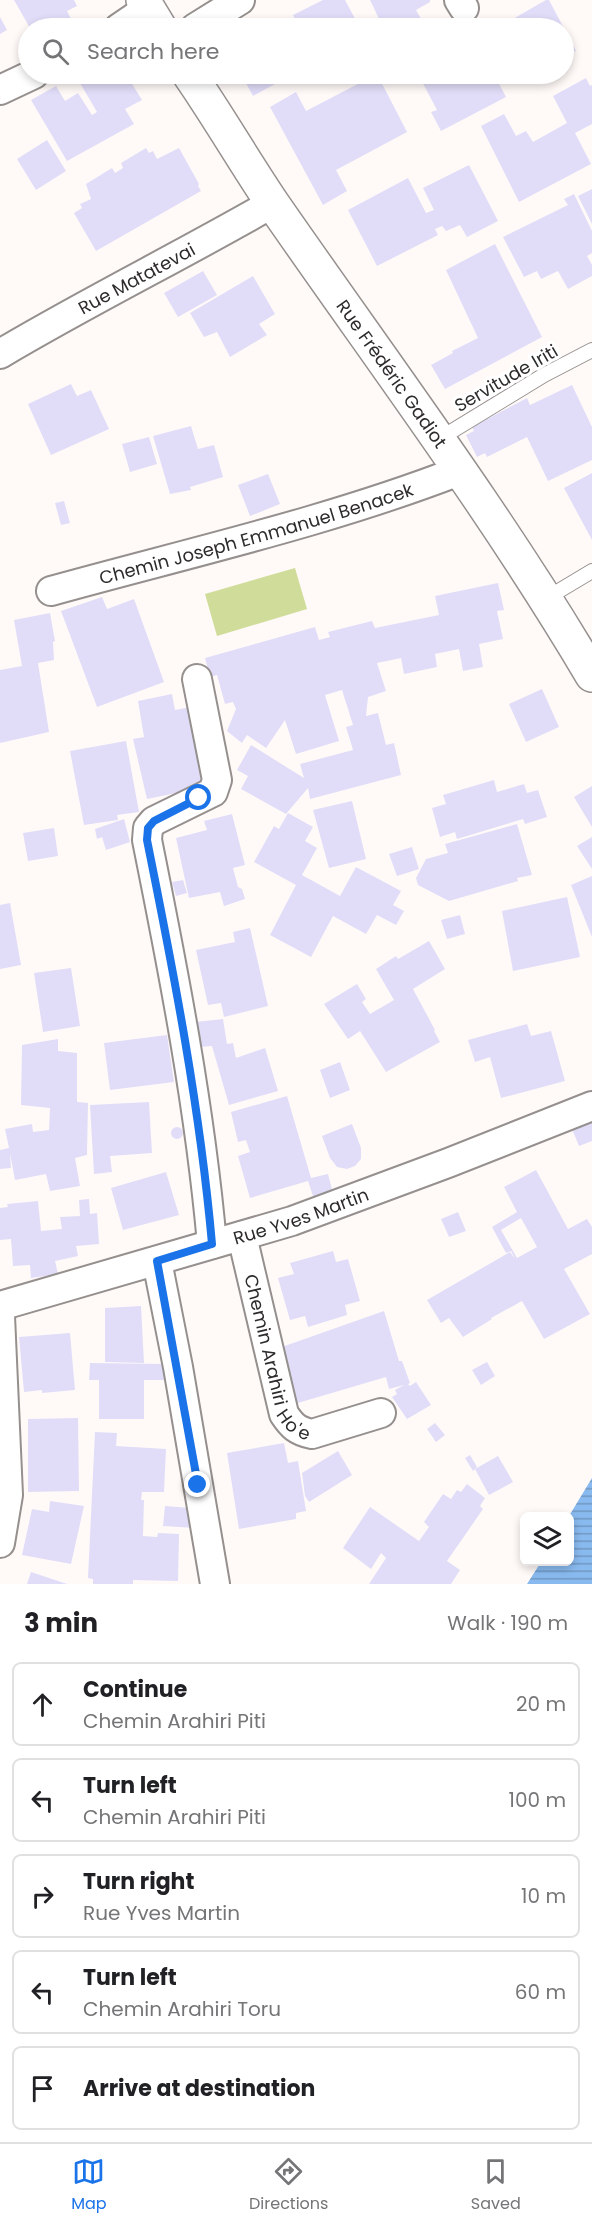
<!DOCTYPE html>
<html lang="en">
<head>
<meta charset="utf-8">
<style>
	body { margin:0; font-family:Poppins,sans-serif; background:#f6f6f6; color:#202124 }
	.controls { position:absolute; right:18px; bottom:18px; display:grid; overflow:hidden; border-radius:9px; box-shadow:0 3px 9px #0003 }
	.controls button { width:54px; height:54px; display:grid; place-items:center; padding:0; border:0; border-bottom:2px solid #e0e0e0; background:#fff; color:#202124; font:30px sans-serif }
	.stop { position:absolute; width:18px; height:18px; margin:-14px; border:4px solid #1a73e8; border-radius:50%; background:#fff }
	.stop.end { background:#1a73e8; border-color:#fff; box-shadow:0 2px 6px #0008 }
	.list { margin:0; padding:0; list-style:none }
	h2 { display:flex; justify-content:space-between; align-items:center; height:78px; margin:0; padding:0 24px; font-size:26px }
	h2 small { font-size:20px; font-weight:400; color:#757577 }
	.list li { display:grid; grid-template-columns:39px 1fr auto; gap:18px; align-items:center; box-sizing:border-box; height:84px; margin:0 12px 12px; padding:0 12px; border:2px solid #e0e0e0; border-radius:9px }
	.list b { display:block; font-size:22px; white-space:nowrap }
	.list p { margin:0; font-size:20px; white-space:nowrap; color:#757577 }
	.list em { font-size:20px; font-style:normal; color:#757577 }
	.icon { flex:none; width:33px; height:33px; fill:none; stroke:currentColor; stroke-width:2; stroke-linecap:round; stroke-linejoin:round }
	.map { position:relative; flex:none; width:592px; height:1584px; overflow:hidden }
	.search { position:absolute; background:#fff; box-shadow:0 3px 9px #0003; left:18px; right:18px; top:18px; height:66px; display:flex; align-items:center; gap:15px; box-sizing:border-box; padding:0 21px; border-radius:33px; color:#757577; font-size:22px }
	.sheet { height:558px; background:#fff }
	nav { display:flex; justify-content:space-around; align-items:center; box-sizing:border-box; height:84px; border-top:2px solid #e0e0e0; background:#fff; font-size:16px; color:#757577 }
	nav a { display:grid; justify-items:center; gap:3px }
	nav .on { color:#1a73e8 }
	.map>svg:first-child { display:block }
	.park { fill:#d0dc99 }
	.water { fill:url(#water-rules) }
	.building { fill:#e1ddf8; fill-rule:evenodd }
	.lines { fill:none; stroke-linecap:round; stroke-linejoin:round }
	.service-casing { stroke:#95908e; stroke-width:16 }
	.minor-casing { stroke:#95908e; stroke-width:32 }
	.tertiary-casing { stroke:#95908e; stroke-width:36 }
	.service { stroke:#fff; stroke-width:14 }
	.minor { stroke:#fff; stroke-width:28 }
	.tertiary { stroke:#fff; stroke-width:33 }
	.route { stroke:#1a73e8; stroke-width:8 }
	.labels { text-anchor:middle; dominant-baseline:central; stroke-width:6; stroke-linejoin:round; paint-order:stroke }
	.street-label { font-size:18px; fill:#2d2c2b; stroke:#fff }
</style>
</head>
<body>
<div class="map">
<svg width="592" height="1584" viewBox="0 0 592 1584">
	<defs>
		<pattern id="water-rules" width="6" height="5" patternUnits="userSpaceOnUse" patternTransform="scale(1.5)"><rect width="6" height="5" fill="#89baef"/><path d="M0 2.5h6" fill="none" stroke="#7097c2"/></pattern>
	</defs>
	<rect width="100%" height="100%" fill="#fffaf8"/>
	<path class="park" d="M295 568 307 609 217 636 205 594Z"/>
	<path class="water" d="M592 1478V1584H527L541 1562H570L569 1516Z"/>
	<path class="building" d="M14 0H74L77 6 67 11 71 19 51 28H30Z
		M323 0H345L360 28H282L296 22 293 15Z
		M370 0H430V2L416 10 421 19 400 28 395 19 382 25Z
		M546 0H549L576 51 564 57V28H497Z
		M0 17 7 30 0 34Z
		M96 74H102L109 82 126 74 142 100 125 109 134 124 67 161 31 100 56 86 65 101 78 93 92 115 97 112 80 83Z
		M241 74H293L253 96Z
		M377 74 407 132 336 170 347 191 323 205 270 107 296 92 306 111Z
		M418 74H494L506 97 441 131 431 112 437 110Z
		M508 74H531L513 83Z
		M586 78 590 86 592 85V124L575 133 591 164 519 202 481 126 504 114 516 136 526 131 533 142 567 123 553 96Z
		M47 140 66 171 36 190 17 159Z
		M146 148 149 153 153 151 157 159 179 148 199 184 198 186 201 191 96 251 74 213 82 208 80 204 91 199 86 184 112 168 115 173 123 168 121 163Z
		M469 165 498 221 467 237 460 225 446 231 442 226 435 229 438 235 377 266 348 210 408 178 426 213 434 210 423 188Z
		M592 189V224L578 196Z
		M574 194 592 231V253L587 256 592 265V276L568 289 558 271 541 279 537 271 524 277 503 237 568 205 564 199Z
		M495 244 542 337 445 389 431 365 453 353 452 351 478 338 446 270Z
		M203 271 217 295 178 317 164 293Z
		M253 276 275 314 259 324 267 335 230 357 217 332 204 337 190 313Z
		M71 384 77 396 91 390 109 429 51 455 28 404Z
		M572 385 592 427V460L548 481 527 437 487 457 485 453 477 457 466 435 474 431 472 427 527 398 530 405Z
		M191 426 198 449 214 445 223 477 190 487 191 490 170 494 153 436Z
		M149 437 157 464 130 472 122 444Z
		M592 473V540L564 488Z
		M268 474 280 504 250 516 238 485Z
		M64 501 70 523 61 525 55 503Z
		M498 583 504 610 497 611 503 639 479 644 483 667 463 671 459 649 435 654 437 667 404 674 401 658 377 663 386 691 368 697 366 716 378 713 386 745 394 743 401 775 310 799 308 788 286 814 241 789 248 776 237 770 251 745 304 778 300 764 353 750 346 727 353 725 342 690 325 695 339 741 296 754 285 720 266 748 247 735 242 743 227 731 236 709 233 702 225 704 217 675 210 677 205 658 315 627 319 640 330 637 328 632 372 621 375 628 439 615 435 596Z
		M102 597 107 609 134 599 164 682 97 707 61 611Z
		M50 613 55 641 53 642 54 660 38 663 49 732 0 743V670L22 666 14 620Z
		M542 689 559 727 526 742 509 704Z
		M172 694 175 710 191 707 206 787 147 799 133 739 144 737 138 701Z
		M126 741 139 812 117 815 118 820 84 825 70 751Z
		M494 780 497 792 524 784 527 793 538 790 547 817 525 824 523 819 457 839 455 832 440 837 432 808 446 804 443 795Z
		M592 786V827L574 797Z
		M352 801 366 859 329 868 313 810Z
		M288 813 313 827 305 841 317 848 302 875 340 896 356 867 401 891 393 905 404 911 396 925 377 915 366 934 333 916 311 957 270 935 296 885 254 862 274 826 279 829Z
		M232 814 245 865 233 868 238 887 242 889 245 899 224 906 220 892 189 898 176 838 207 830 204 821Z
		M124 819 130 842 106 850 102 837 97 839 95 829Z
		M517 824 532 875 517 878 518 881 449 901 418 885 416 878 426 859 448 853 445 844Z
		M54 828 58 856 28 861 23 833Z
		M592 837V869L577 846Z
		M412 847 419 869 397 876 389 854Z
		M592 876V937L571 885Z
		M183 880 187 893 176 896 172 882Z
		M567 897 580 957 513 971 502 911Z
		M10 903 21 965 0 969V905Z
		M460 915 465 934 447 939 441 920Z
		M250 928 268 1006 224 1017 221 1003 208 1005 196 950 235 942 233 932Z
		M429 941 445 969 413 989 435 1030 434 1031 440 1042 386 1072 360 1031 348 1039 324 1004 357 984 366 999 362 1002 370 1014 394 1000 376 969 396 956 398 959Z
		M71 968 80 1026 43 1032 34 973Z
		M223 1019 227 1044 233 1043 236 1058 265 1048 278 1091 229 1105 212 1046 200 1047 196 1022Z
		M527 1024 531 1036 551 1031 565 1081 501 1098 490 1057 475 1062 468 1040Z
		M167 1035 174 1082 110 1090 104 1043Z
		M58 1039V1051L77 1053V1102L88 1103 87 1155 75 1158 80 1186 50 1191 46 1174 15 1180 10 1153 11 1168 0 1169V1150L9 1148 5 1129 32 1124 33 1132 49 1130 50 1108 21 1105 22 1045Z
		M340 1062 350 1090 330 1098 320 1070Z
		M287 1096 311 1178 328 1174 333 1193 314 1199 308 1181 250 1198 238 1156 250 1152 246 1140 238 1142 231 1112Z
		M149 1102 152 1153 110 1156 112 1172 94 1174 90 1105Z
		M592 1121V1141L579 1146 572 1129Z
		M352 1124 361 1148V1159L355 1166 347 1169 337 1167 330 1158 322 1136Z
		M171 1133a6 6 0 1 1 12 0a6 6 0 1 1-12 0Z
		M536 1170 568 1229 587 1219 592 1227V1254L564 1269 590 1314 544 1339 522 1301 491 1318 492 1319 463 1337 449 1318 441 1323 427 1300 510 1252 515 1259 511 1251 506 1253 492 1227 517 1212 504 1187ZM521 1218 537 1247 517 1258 501 1230Z
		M166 1172 179 1215 123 1230 111 1188Z
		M89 1199 90 1214 97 1213 99 1244 76 1246 78 1256 55 1261 58 1274 31 1278 30 1265 13 1266 11 1239 0 1240V1208L8 1207 7 1204 38 1201 41 1231 62 1229 60 1217 80 1216 79 1200Z
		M458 1212 466 1231 449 1237 441 1219Z
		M333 1251 336 1262 348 1259 360 1301 345 1305 347 1315 308 1327 305 1316 290 1320 278 1278 294 1274 290 1263Z
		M141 1306 144 1363 105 1362V1308Z
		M384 1311 399 1361H402L410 1383 408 1384 410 1386 416 1382 431 1405 407 1419 392 1397 397 1394 395 1390 404 1385 389 1389 386 1377 291 1405 279 1348Z
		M70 1333 75 1390 42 1393V1390L24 1392 19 1337Z
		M487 1362 495 1376 481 1385 472 1370Z
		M90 1363 164 1364V1380H144V1419H99V1380H89Z
		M78 1418 79 1491 28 1492V1419Z
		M435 1423 445 1435 436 1442 427 1429Z
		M95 1432 117 1433 116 1446 166 1449 164 1492H142L141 1500H144L143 1536 157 1537 158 1533 179 1534 178 1581 133 1580V1584H93V1579L88 1578Z
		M284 1443 288 1463 298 1461 306 1511 296 1513V1519L239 1529 227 1453Z
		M338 1451 352 1475 309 1502 305 1496 302 1473Z
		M470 1455 477 1467 475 1469 498 1456 513 1482 489 1495 475 1469 473 1471 465 1458Z
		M467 1484 485 1498 480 1506 483 1509 447 1561 460 1570 451 1584H369L386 1558 381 1553 371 1569 343 1548 370 1507 419 1541 429 1527 424 1522 443 1494 451 1499 457 1490 461 1492Z
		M50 1501 84 1506 71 1564 22 1555 32 1509 49 1512Z
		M165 1506 191 1508 195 1528 163 1526Z
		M31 1572 67 1584H27Z"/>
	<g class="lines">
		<defs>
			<path id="service" d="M439 439 544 375 592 350
				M547 598 592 571"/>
			<g id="minor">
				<path d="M459 0 464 8"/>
				<path d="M119 28 147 9"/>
				<path d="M195 28 240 0"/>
				<path d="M0 90 34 74"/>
				<path id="s1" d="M0 354C89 301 183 255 273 203"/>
				<path id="s2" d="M51 591C188 553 327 522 459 471"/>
				<path d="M197 679 217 780 213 792 154 821 148 828 147 840C174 974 200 1108 212 1244"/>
				<path id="s3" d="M242 1236 284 1414C292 1426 297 1431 312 1434L381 1413"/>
				<path d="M157 1261 178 1367 215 1584"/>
				<path id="s4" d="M0 1306 292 1221 448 1163 592 1106"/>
				<path d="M0 1316 8 1495 0 1543"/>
			</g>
			<g id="tertiary">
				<path d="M143 0 160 28"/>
				<path id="s5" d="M189 74C218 116 244 161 273 204 381 360 495 511 592 675"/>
			</g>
		</defs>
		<use href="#service" class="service-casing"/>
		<use href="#minor" class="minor-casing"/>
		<use href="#tertiary" class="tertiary-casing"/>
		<use href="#service" class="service"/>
		<use href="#minor" class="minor"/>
		<use href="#tertiary" class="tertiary"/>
	</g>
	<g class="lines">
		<path class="route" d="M198 1485 157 1261 212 1244C200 1108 174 974 147 840L148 828 154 821 199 798"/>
	</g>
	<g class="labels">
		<g class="street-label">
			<text stroke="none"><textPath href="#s1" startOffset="156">Rue Matatevai</textPath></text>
			<text stroke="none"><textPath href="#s5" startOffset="362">Rue Frédéric Gadiot</textPath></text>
			<text transform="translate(506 378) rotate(-30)">Servitude Iriti</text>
			<text stroke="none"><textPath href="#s2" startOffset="213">Chemin Joseph Emmanuel Benacek</textPath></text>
			<text stroke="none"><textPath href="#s4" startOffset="314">Rue Yves Martin</textPath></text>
			<text stroke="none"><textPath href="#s3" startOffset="128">Chemin Arahiri Ho'e</textPath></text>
		</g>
	</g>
</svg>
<div class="controls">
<button><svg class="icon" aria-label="layers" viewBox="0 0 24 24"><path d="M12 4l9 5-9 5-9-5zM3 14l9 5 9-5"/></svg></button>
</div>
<div class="stop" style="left:199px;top:798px"></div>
<div class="stop end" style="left:198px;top:1485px"></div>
<div class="search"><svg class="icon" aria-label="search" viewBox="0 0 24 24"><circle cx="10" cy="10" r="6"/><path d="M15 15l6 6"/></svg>Search here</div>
</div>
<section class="sheet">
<h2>3 min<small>Walk · 190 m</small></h2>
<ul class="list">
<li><svg class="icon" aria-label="ahead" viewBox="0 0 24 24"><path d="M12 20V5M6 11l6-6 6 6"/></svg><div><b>Continue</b><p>Chemin Arahiri Piti</p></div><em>20 m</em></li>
<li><svg class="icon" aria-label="left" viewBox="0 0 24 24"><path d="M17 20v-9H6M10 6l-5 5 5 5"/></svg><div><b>Turn left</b><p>Chemin Arahiri Piti</p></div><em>100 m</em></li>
<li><svg class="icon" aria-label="right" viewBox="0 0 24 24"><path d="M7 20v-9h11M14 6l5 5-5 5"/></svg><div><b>Turn right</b><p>Rue Yves Martin</p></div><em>10 m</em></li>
<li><svg class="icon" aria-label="left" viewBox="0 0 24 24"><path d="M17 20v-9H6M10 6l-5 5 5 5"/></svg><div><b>Turn left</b><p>Chemin Arahiri Toru</p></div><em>60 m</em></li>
<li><svg class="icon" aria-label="arrive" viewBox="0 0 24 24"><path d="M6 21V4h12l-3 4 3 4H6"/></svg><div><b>Arrive at destination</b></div></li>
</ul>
</section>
<nav>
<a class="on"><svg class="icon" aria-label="map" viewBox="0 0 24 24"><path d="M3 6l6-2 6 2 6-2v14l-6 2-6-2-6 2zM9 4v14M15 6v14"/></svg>Map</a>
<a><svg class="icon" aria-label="directions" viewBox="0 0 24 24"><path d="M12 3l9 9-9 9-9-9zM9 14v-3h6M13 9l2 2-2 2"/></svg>Directions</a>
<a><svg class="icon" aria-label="saved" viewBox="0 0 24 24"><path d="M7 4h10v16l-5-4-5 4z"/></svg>Saved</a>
</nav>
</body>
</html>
